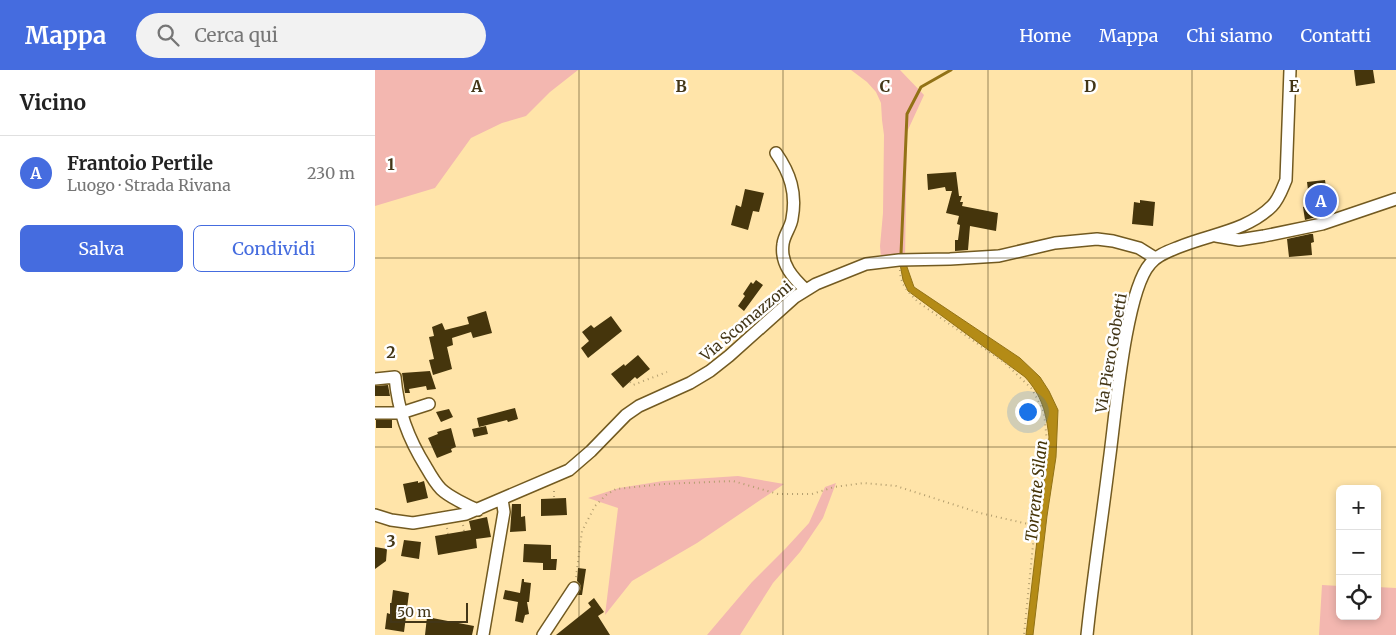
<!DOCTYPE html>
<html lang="it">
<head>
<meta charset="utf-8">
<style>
	body { margin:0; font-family:Merriweather,serif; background:#f2f2f2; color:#222 }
	.controls { position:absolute; right:15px; bottom:15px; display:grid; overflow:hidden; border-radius:8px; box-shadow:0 2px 8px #0003 }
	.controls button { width:45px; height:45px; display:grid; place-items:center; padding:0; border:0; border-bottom:1px solid #e0e0e0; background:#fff; color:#222; font:25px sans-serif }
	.scale { position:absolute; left:15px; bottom:12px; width:78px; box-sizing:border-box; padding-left:5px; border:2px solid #433617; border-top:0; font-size:14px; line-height:18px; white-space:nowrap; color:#433617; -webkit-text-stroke:4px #fff; paint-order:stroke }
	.you { position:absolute; left:652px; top:341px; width:18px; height:18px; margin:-12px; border:4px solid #fff; border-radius:50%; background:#1a73e8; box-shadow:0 0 0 8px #1a73e833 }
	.badge { display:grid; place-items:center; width:32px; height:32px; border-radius:50%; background:#456cdf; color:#fff; font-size:16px; font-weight:700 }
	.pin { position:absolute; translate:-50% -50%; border:2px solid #fff; box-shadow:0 1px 5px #0006 }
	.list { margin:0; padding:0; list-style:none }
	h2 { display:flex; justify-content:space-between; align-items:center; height:65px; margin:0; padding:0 20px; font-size:21px }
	h2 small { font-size:16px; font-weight:400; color:#767676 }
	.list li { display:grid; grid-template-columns:32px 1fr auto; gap:15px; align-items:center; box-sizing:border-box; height:75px; padding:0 20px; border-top:1px solid #e0e0e0 }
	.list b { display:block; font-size:19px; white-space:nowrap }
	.list p { margin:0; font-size:16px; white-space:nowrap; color:#767676 }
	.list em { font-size:16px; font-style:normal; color:#767676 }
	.actions { display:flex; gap:10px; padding:15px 20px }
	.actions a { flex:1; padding:11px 0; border:1px solid #456cdf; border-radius:8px; text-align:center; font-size:18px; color:#456cdf }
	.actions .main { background:#456cdf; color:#fff }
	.icon { flex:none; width:28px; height:28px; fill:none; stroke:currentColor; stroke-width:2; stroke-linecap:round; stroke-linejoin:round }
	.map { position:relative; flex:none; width:1021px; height:565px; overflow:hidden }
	header { display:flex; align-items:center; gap:30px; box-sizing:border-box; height:70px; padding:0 25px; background:#456cdf; color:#fff }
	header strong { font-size:24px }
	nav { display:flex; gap:28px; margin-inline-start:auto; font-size:18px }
	.search { width:350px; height:45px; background:#f2f2f2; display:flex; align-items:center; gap:12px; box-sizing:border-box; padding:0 18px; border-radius:28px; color:#767676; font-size:19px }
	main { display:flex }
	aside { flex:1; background:#fff }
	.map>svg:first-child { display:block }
	.green { fill:#f3b7b0 }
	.water { fill:#b48b16; stroke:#927216 }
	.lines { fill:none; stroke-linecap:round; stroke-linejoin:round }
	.stream { stroke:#927216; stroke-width:3 }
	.building { fill:#45350c }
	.minor-casing { stroke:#725a21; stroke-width:14 }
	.path { stroke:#b39e6e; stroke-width:2; stroke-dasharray:1 4; stroke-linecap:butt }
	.minor { stroke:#fff; stroke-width:11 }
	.grid { fill:none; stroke:#433617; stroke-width:1; stroke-opacity:0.55 }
	.labels { text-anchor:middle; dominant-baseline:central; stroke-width:5; stroke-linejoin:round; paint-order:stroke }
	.street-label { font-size:15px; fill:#433617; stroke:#fff }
	.water-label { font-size:16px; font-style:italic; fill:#463508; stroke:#fff }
	.grid-label { font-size:16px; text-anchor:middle; font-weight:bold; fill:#433617; stroke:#fff; stroke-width:5; stroke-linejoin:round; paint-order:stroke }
</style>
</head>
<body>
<header>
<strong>Mappa</strong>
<div class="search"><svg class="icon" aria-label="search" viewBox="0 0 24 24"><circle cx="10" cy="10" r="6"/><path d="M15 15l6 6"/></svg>Cerca qui</div>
<nav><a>Home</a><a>Mappa</a><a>Chi siamo</a><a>Contatti</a></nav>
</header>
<main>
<aside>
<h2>Vicino<small></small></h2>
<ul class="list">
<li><span class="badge">A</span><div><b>Frantoio Pertile</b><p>Luogo · Strada Rivana</p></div><em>230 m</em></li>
</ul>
<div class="actions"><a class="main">Salva</a><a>Condividi</a></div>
</aside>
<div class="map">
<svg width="1021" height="565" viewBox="0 0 1021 565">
	<rect width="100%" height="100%" fill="#ffe4a9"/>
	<path class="green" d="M0 0H203L175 22 151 46 127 53 96 68 60 118 0 136Z
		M476 0H525L549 25 532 62 530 189 506 188 505 176 508 143 509 65 507 50 506 33 501 22 492 12Z
		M363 406 409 414 322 473 257 511 230 545 243 438 213 428 244 418 288 411Z
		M461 413 448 448 425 482 398 513 365 565H332L377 512 411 478 434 453 450 417Z
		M947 515 965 516V546H1002V517L1021 518V565H944Z"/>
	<path class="water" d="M525 194H531L539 217 645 288 665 307 674 321 683 340 681 387 672 446 658 565H651L674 367C671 342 667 326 650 307L533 221 528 210Z"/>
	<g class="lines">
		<path class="stream" d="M526 184 532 44 546 17 576 0"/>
	</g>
	<path class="building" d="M979 0H998L1000 13 981 16Z
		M581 102 584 126H587L585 132H588L587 136 623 143 621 161 595 156 593 180 580 181V170H583L585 155 582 154 584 146 571 143 577 121H571L570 117 553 120 552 104Z
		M950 110 952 124H957L959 142 930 150 928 137 935 136 932 112Z
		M370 119 389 123 384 142 378 141 373 160 356 155 361 135 366 137Z
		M765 130 780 132 778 156 757 154 759 132 765 133Z
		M935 164H938L939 172 936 173 937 185 914 187 912 169Z
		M381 210 388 215 369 241 363 236 370 226 368 224 376 212 378 214Z
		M111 241 117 263 98 268 96 262 77 268 78 275 72 277 77 299 58 305 54 290 59 289 54 267 59 266 57 257 67 253 70 260 94 254 92 247Z
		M236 246 247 261 213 288 206 278 214 271 207 262 216 255 219 258Z
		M263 285 275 299 262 309 260 307 248 318 236 304 249 294 250 296Z
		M55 301 61 319 52 320 51 316 34 319 35 323H30L27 303Z
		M13 315 15 326H0V316Z
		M140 338 143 349 133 352 132 350 104 357 102 348Z
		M74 339 78 347 66 352 61 342Z
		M1 350H17V358H1Z
		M111 356 113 364 99 367 97 359Z
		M76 358 81 377 76 379 77 382 62 388 53 368 63 364 62 362Z
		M43 411V413L49 411 53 428 32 433 28 414Z
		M191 428 192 445 166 446V429Z
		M137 434H146V447L150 446 151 461 135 462Z
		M112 447 116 467 101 469 102 478 63 485 60 466 96 460 94 451Z
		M29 470 46 472 44 489 26 486Z
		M149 474 176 475V489H182L181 500H168V493L148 492Z
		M0 477 12 479 11 491 0 499Z
		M203 498 211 499 207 525H203L206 518 205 514 202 511Z
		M147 509H149V512L156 513 154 532H152L154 544 150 545 148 553 140 551 143 532 128 529 130 520 145 523Z
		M18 520 34 523 29 562 10 559 12 543 15 544Z
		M219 528 229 542 223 546 235 565H181L216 537 213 533Z
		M52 547 99 556 97 565H50Z"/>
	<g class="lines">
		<defs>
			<path id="minor" d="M401 83C415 103 422 123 417 149 416 157 409 165 408 174 405 194 418 208 431 220
				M841 166 864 170 889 166 947 154 1021 129
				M0 309 20 307C23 341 33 368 51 397 55 404 60 413 66 419 73 426 93 436 103 440
				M0 343H26L54 334
				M0 445 16 450 38 453 91 444 194 400 216 381 251 345 264 336 315 313 335 301 354 286 420 227 441 214 491 194 524 190 575 189 624 186 680 173 722 169 738 171 764 178 780 188
				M108 565 129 442 127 429
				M168 565 199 518
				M712 565C718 507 727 450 734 392 740 350 750 222 775 194 782 185 794 181 804 177 835 164 872 161 897 136 904 129 907 119 911 110L915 0"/>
		</defs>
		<use href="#minor" class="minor-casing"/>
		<path class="path" d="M525 200C525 214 533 222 543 232L630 293 657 319 669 342 672 372 661 445 649 565
			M255 312 258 315 292 302
			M179 427V417
			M88 455 89 461
			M72 458 73 464
			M201 507 207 461 220 436 231 425 241 419 288 414 358 411 403 424H437L459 417 489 413 521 416 605 443 653 454"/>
		<use href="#minor" class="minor"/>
	</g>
	<path class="grid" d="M204 0V565M408 0V565M613 0V565M817 0V565M0 188H1021M0 377H1021"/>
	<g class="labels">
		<g class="street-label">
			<text transform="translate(371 251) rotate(-40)">Via Scomazzoni</text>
			<text transform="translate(736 283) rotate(-80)">Via Piero Gobetti</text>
		</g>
		<g class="water-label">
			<text transform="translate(661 421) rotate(-84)">Torrente Silan</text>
		</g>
	</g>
	<g class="grid-label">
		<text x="102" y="22">A</text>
		<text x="306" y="22">B</text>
		<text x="510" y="22">C</text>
		<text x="715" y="22">D</text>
		<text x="919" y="22">E</text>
		<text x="16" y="100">1</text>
		<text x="16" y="288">2</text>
		<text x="16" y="477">3</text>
	</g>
</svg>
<div class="controls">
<button>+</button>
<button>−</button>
<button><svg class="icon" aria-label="locate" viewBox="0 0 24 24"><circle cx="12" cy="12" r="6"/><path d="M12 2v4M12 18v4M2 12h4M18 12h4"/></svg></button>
</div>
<div class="scale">50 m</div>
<div class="you"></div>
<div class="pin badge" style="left:946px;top:131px">A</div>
</div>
</main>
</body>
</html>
